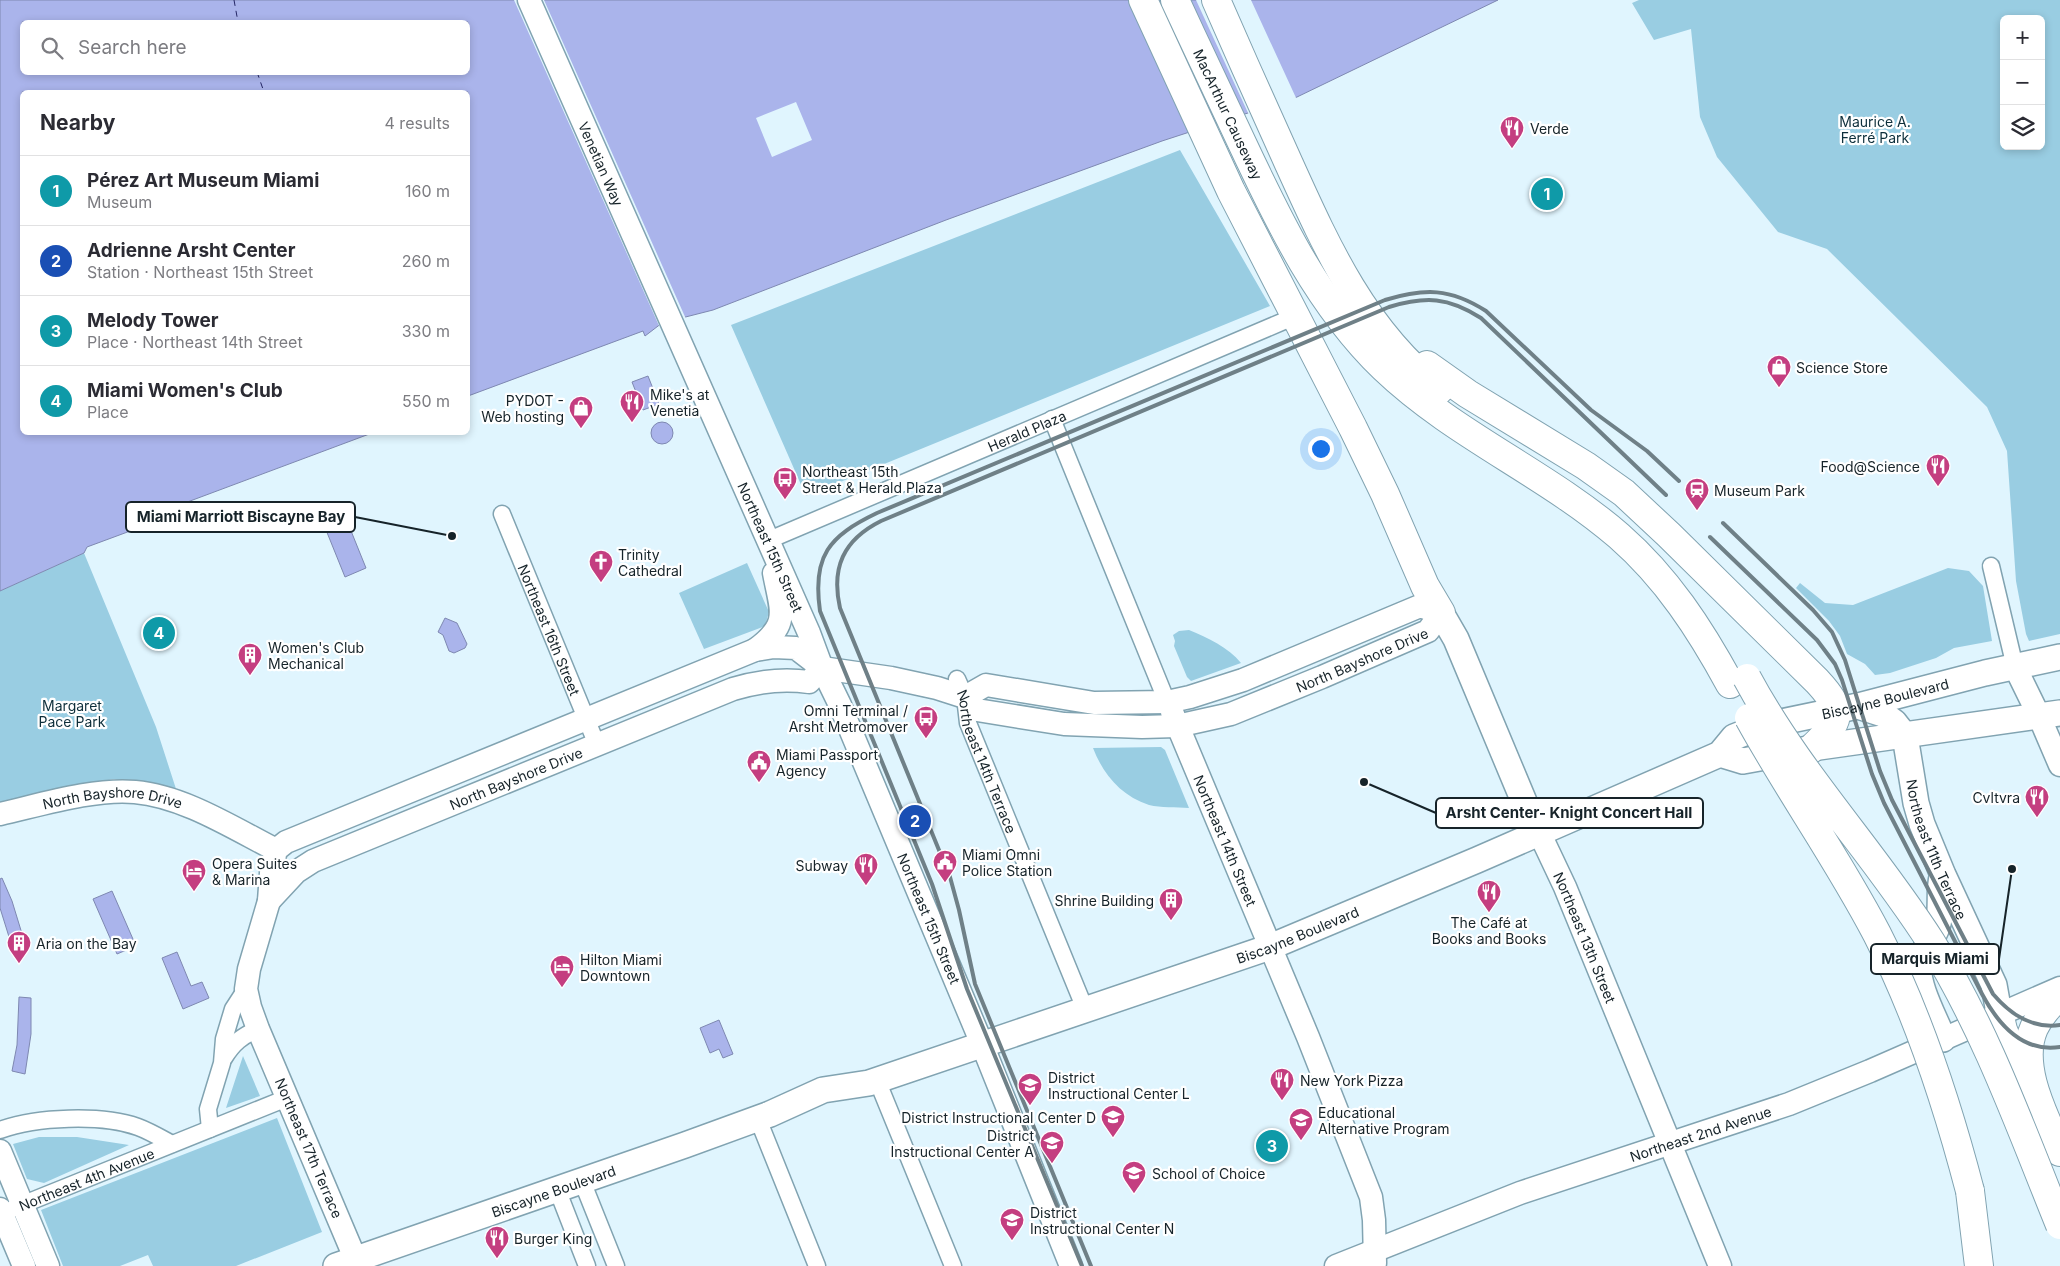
<!DOCTYPE html>
<html lang="en">
<head>
<meta charset="utf-8">
<style>
	body { margin:0; font-family:Inter,sans-serif; background:#f7f7f7; color:#2b2b33 }
	.controls { position:absolute; right:15px; top:15px; display:grid; overflow:hidden; border-radius:8px; box-shadow:0 2px 8px #0003 }
	.controls button { width:45px; height:45px; display:grid; place-items:center; padding:0; border:0; border-bottom:1px solid #e1e1e2; background:#fff; color:#2b2b33; font:25px sans-serif }
	.you { position:absolute; left:1320px; top:448px; width:18px; height:18px; margin:-12px; border:4px solid #fff; border-radius:50%; background:#1a73e8; box-shadow:0 0 0 8px #1a73e833 }
	.badge { display:grid; place-items:center; width:32px; height:32px; border-radius:50%; background:#0b8043; color:#fff; font-size:16px; font-weight:700 }
	.pin { position:absolute; translate:-50% -50%; border:2px solid #fff; box-shadow:0 1px 5px #0006 }
	.list { margin:0; padding:0; list-style:none }
	h2 { display:flex; justify-content:space-between; align-items:center; height:65px; margin:0; padding:0 20px; font-size:21px }
	h2 small { font-size:16px; font-weight:400; color:#7c7c81 }
	.list li { display:grid; grid-template-columns:32px 1fr auto; gap:15px; align-items:center; box-sizing:border-box; height:70px; padding:0 20px; border-top:1px solid #e1e1e2 }
	.list b { display:block; font-size:19px; white-space:nowrap }
	.list p { margin:0; font-size:16px; white-space:nowrap; color:#7c7c81 }
	.list em { font-size:16px; font-style:normal; color:#7c7c81 }
	.icon { flex:none; width:28px; height:28px; fill:none; stroke:currentColor; stroke-width:2; stroke-linecap:round; stroke-linejoin:round }
	.map { position:relative; flex:none; width:2060px; height:1266px; overflow:hidden }
	.search { position:absolute; background:#fff; box-shadow:0 2px 8px #0003; left:20px; top:20px; width:450px; height:55px; display:flex; align-items:center; gap:12px; box-sizing:border-box; padding:0 18px; border-radius:8px; color:#7c7c81; font-size:19px }
	.panel { position:absolute; background:#fff; box-shadow:0 2px 8px #0003; left:20px; top:90px; width:450px; height:345px; border-radius:8px }
	.map>svg:first-child { display:block }
	.green { fill:#99cde2; fill-rule:evenodd }
	.water { fill:#aab4eb; stroke:#7e88b1; fill-rule:evenodd }
	.pier { fill:#e0f5fe }
	.lines { fill:none; stroke-linecap:round; stroke-linejoin:round }
	.ferry { stroke:#242665; stroke-width:1; stroke-dasharray:6 5; stroke-linecap:butt }
	.street-casing { stroke:#81a3b1; stroke-width:19 }
	.secondary-casing { stroke:#81a3b1; stroke-width:25 }
	.primary-casing { stroke:#81a3b1; stroke-width:28 }
	.highway-casing { stroke:#81a3b1; stroke-width:30 }
	.street { stroke:#fff; stroke-width:16 }
	.secondary { stroke:#fff; stroke-width:22 }
	.primary { stroke:#fff; stroke-width:25 }
	.highway { stroke:#fff; stroke-width:28 }
	.rail { stroke:#6f8087; stroke-width:4 }
	.highway-bridge-casing { stroke:#81a3b1; stroke-width:30; stroke-linecap:butt }
	.highway-bridge { stroke:#fff; stroke-width:28 }
	.labels { text-anchor:middle; dominant-baseline:central; stroke-width:4.5; stroke-linejoin:round; paint-order:stroke }
	.street-label { font-size:14px; fill:#162329; stroke:#fff }
	.park-label { font-size:14px; fill:#0e2f3b; stroke:#fff }
	.poi-label { font-size:14px; fill:#162329; stroke:#fff; text-anchor:start }
	.leader { fill:none; stroke:#162329; stroke-width:2 }
	.callout-dot { fill:#162329; stroke:#fff; stroke-width:2 }
	.callout { fill:#fff; stroke:#162329; stroke-width:2 }
	.callout-label { font-size:15px; text-anchor:middle; font-weight:bold; fill:#162329 }
</style>
</head>
<body>
<div class="map">
<svg width="2060" height="1266" viewBox="0 0 2060 1266">
	<rect width="100%" height="100%" fill="#e0f5fe"/>
	<path class="green" d="M1639 0H2060V634L2029 641 2026 634 2016 581 2007 451 1987 407 1827 249 1778 232 1717 157 1700 117 1691 29 1654 40 1632 3ZM2004 19H2041V146H2004Z
		M1180 150 1270 306 806 496 731 325Z
		M84 553 156 727 177 792 114 779 0 802V591Z
		M747 563 769 612 765 626 704 649 679 593Z
		M1948 568 1969 571 1983 586 1992 641 1954 648 1936 658 1890 673 1875 675 1865 664 1847 654 1840 636 1829 621 1796 588 1800 583 1825 603 1853 605Z
		M1189 630C1208 638 1228 647 1241 663L1191 681 1187 677 1174 646 1175 641 1173 635 1179 631Z
		M1161 747 1165 750 1189 808C1176 807 1161 808 1149 805 1121 796 1103 774 1093 748Z
		M243 1056 260 1096 226 1108Z
		M277 1118 322 1232 236 1266H153L148 1255 120 1266H63L41 1210Z
		M39 1137H77L129 1145 44 1183 27 1179 13 1144Z"/>
	<path class="water" d="M0 0H1498L1297 97 1162 141 946 220 713 310 662 323 645 336 643 331 468 396V92H22V432L372 433 166 510 168 517 87 547 84 553 0 591ZM22 22H468V72H22Z
		M648 376 659 404 643 410 632 382Z
		M651 433a11 11 0 1 1 22 0a11 11 0 1 1-22 0Z
		M347 521 366 568 345 577 326 530Z
		M445 618 457 623 467 644 465 648 454 653 449 651 443 635 438 632Z
		M2 878 12 901 23 937 10 940 0 908V879Z
		M112 891 136 946 117 954 93 899Z
		M177 952 191 986 202 982 209 998 183 1009 162 958Z
		M19 997 31 998V1034L25 1074 12 1071 17 1045Z
		M719 1020 733 1054 723 1058 719 1049 710 1053 700 1028Z"/>
	<path class="pier" d="M514 0H544L686 319 660 328Z
		M1196 0H1251L1297 100 1249 115Z
		M796 102 812 140 772 157 756 118Z"/>
	<g class="lines">
		<path class="ferry" d="M234 0 238 22
			M257 72 264 92"/>
		<defs>
			<g id="street">
				<path d="M1052 419 1167 702"/>
				<path id="s1" d="M502 514 597 745"/>
				<path id="s2" d="M769 540 1284 321"/>
				<path d="M1991 566 2015 667"/>
				<path id="s3" d="M957 679 965 697 968 723 1085 1009"/>
				<path d="M224 1058C233 1043 242 1036 258 1029"/>
				<path d="M877 1080 953 1266"/>
				<path d="M758 1119 817 1266"/>
				<path d="M210 1129 208 1109 222 1063 224 1039 233 1009 246 989"/>
				<path d="M0 1130C36 1117 101 1114 138 1127 149 1131 161 1138 172 1144"/>
				<path d="M582 1181 616 1266"/>
				<path d="M557 1189 587 1266"/>
				<path id="s4" d="M14 1208 287 1098"/>
			</g>
			<g id="secondary">
				<path id="s5" d="M529 0 809 633 822 668 840 705 982 1044 1071 1266"/>
				<path d="M755 650C791 624 781 611 774 573"/>
				<path d="M2015 667 2039 716 2060 765"/>
				<path id="s6" d="M1172 712 1308 1037 1371 1197 1374 1220 1375 1263"/>
				<path id="s7" d="M0 814C40 805 95 788 135 792 183 796 233 828 276 850"/>
				<path id="s8" d="M1539 832 1565 887 1720 1266"/>
				<path id="s9" d="M269 901 296 872 313 861 733 689C759 681 782 678 809 682L822 668"/>
				<path d="M0 1151 48 1266"/>
				<path d="M0 1209 24 1266"/>
				<path id="s10" d="M355 1258 258 1029 250 1007 246 989 249 969 269 901 271 873 276 850 286 842 755 650 774 647 796 648 822 668 891 678 937 688 965 697 977 710 1064 724 1142 727 1177 726 1231 714 1322 677 1428 631 1441 613 1420 606 1243 680 1190 697 1167 702 1094 703 986 685 965 697"/>
				<path id="s11" d="M1336 1266 1520 1193 1789 1104 1870 1071 2060 988"/>
			</g>
			<g id="primary">
				<path d="M1441 613 1456 639 1525 804 1539 832"/>
				<path id="s12" d="M1858 706 1883 714 1894 722 1905 736 1916 803 1922 824 1943 875 1994 985 1999 1013"/>
				<path d="M1720 754 1743 761 1819 747 2060 713"/>
				<path d="M1942 877C1938 894 1943 911 1937 927 1933 940 1921 952 1919 965 1916 985 1936 1020 1943 1039"/>
				<path id="s13" d="M336 1266 685 1145 770 1114 823 1090 869 1083 1270 947 1477 860 1720 754 1734 737 1762 726 1858 706 1985 673 2060 657"/>
			</g>
			<g id="highway">
				<path d="M1143 0 1231 191 1353 428 1385 494 1425 586 1441 613"/>
				<path id="s14" d="M1175 0C1197 48 1220 96 1242 143 1280 224 1319 305 1384 368 1454 435 1546 473 1619 536 1667 578 1700 629 1730 684"/>
				<path d="M1216 0C1240 55 1264 109 1289 164 1327 248 1364 331 1439 390"/>
				<path d="M1427 365 1468 394 1586 466 1624 493 1669 535 1817 681C1846 712 1840 722 1811 749"/>
				<path d="M2060 995C2050 1005 2040 1015 2034 1028 2017 1066 2045 1117 2060 1152"/>
				<path d="M1999 1013 2003 1030 2024 1080"/>
				<path d="M1970 1191 1979 1266"/>
			</g>
		</defs>
		<use href="#street" class="street-casing"/>
		<use href="#secondary" class="secondary-casing"/>
		<use href="#primary" class="primary-casing"/>
		<use href="#highway" class="highway-casing"/>
		<use href="#street" class="street"/>
		<use href="#secondary" class="secondary"/>
		<use href="#primary" class="primary"/>
		<use href="#highway" class="highway"/>
		<path class="rail" d="M1723 523 1813 610 1832 632 1845 660 1880 771 1892 800 1993 994C2011 1015 2032 1029 2060 1025
			M1710 537 1817 640 1835 664 1842 680 1872 774 1884 803 1982 994C1998 1024 2022 1053 2060 1047
			M1082 1266 967 989 932 884 820 611C812 556 829 536 877 513L1385 300C1425 288 1450 288 1486 311L1591 410 1647 451 1679 481
			M1091 1266 975 984 959 910 950 877 840 608C831 568 843 540 881 521L1389 307C1426 296 1448 297 1481 318L1666 495"/>
		<defs>
			<path id="highway-bridge" d="M1747 678C1798 773 1873 851 1931 942 1986 1030 2021 1129 2060 1225
				M1749 718C1789 791 1838 859 1877 934 1918 1014 1947 1103 1970 1191"/>
		</defs>
		<use href="#highway-bridge" class="highway-bridge-casing"/>
		<use href="#highway-bridge" class="highway-bridge"/>
	</g>
	<defs>
		<symbol id="restaurant-pin" viewBox="-11 -11 22 30"><path d="M0 17L-7.5 6A9.5 9.5 0 1 1 7.5 6Z" fill="#c43e80" stroke="#fff"/><path d="M-5-6h1v4h1v-4h1v4h1v-4h1v5L-1.5 .5V6h-2V.5L-5-1ZM5-6V6H3V1.5H1.5Q1.5-4 5-6Z" fill="#fff"/></symbol>
		<symbol id="shop-pin" viewBox="-11 -11 22 30"><path d="M0 17L-7.5 6A9.5 9.5 0 1 1 7.5 6Z" fill="#c43e80" stroke="#fff"/><path d="M-5-2.5h2.3a2.7 3.5 0 0 1 5.4 0H5L5.5 6h-11ZM-1.5-2.5h3a1.5 2.3 0 0 0-3 0Z" fill="#fff"/></symbol>
		<symbol id="bus-pin" viewBox="-11 -11 22 30"><path d="M0 17L-7.5 6A9.5 9.5 0 1 1 7.5 6Z" fill="#c43e80" stroke="#fff"/><path d="M-5-6H5V4H4V6H2V4H-2V6H-4V4H-5ZM-3.5-4V0h7V-4ZM-3.5 1.2v1.5H-2V1.2ZM2 1.2v1.5H3.5V1.2Z" fill="#fff"/></symbol>
		<symbol id="station-pin" viewBox="-11 -11 22 30"><path d="M0 17L-7.5 6A9.5 9.5 0 1 1 7.5 6Z" fill="#c43e80" stroke="#fff"/><path d="M-3-6H3Q5-6 5-4V2Q5 4 3 4L4.5 6H3L1.5 4h-3L-3 6H-4.5L-3 4Q-5 4-5 2V-4Q-5-6-3-6ZM-3.5-4v3h7v-3ZM-3.5 1v1.5H-2V1ZM2 1v1.5H3.5V1Z" fill="#fff"/></symbol>
		<symbol id="church-pin" viewBox="-11 -11 22 30"><path d="M0 17L-7.5 6A9.5 9.5 0 1 1 7.5 6Z" fill="#c43e80" stroke="#fff"/><path d="M-1.2-6h2.4v3.5h3.3v2.4h-3.3V6h-2.4V-.1h-3.3v-2.4h3.3Z" fill="#fff"/></symbol>
		<symbol id="building-pin" viewBox="-11 -11 22 30"><path d="M0 17L-7.5 6A9.5 9.5 0 1 1 7.5 6Z" fill="#c43e80" stroke="#fff"/><path d="M-4-6H4V6H1V3H-1V6H-4ZM-2.5-4.3h1.7v1.8h-1.7ZM.8-4.3h1.7v1.8H.8ZM-2.5-1h1.7V.8h-1.7ZM.8-1h1.7V.8H.8Z" fill="#fff"/></symbol>
		<symbol id="civic-pin" viewBox="-11 -11 22 30"><path d="M0 17L-7.5 6A9.5 9.5 0 1 1 7.5 6Z" fill="#c43e80" stroke="#fff"/><path d="M-.6-6.5H3V-4.5H.6V-3L4-1V1h2V6H-6V1h2V-1L-.6-3ZM-1.2 2.5V6h2.4V2.5Z" fill="#fff"/></symbol>
		<symbol id="hotel-pin" viewBox="-11 -11 22 30"><path d="M0 17L-7.5 6A9.5 9.5 0 1 1 7.5 6Z" fill="#c43e80" stroke="#fff"/><path d="M-6-4.5h1.5V1H6V5H4.5V3h-9V5H-6ZM-4 0a1.8 1.8 0 1 1 3.6 0ZM.5 0V-2.5h3Q6-2.5 6 0Z" fill="#fff"/></symbol>
		<symbol id="school-pin" viewBox="-11 -11 22 30"><path d="M0 17L-7.5 6A9.5 9.5 0 1 1 7.5 6Z" fill="#c43e80" stroke="#fff"/><path d="M0-5L7-2L0 1L-7-2ZM-4 1L0 2.5L4 1V4Q0 6-4 4Z" fill="#fff"/></symbol>
	</defs>
	<g fill-rule="evenodd">
		<use href="#restaurant-pin" x="1498" y="114" width="28" height="38"/>
		<use href="#shop-pin" x="1765" y="353" width="28" height="38"/>
		<use href="#restaurant-pin" x="618" y="388" width="28" height="38"/>
		<use href="#shop-pin" x="567" y="394" width="28" height="38"/>
		<use href="#restaurant-pin" x="1924" y="452" width="28" height="38"/>
		<use href="#bus-pin" x="771" y="465" width="28" height="38"/>
		<use href="#station-pin" x="1683" y="476" width="28" height="38"/>
		<use href="#church-pin" x="587" y="548" width="28" height="38"/>
		<use href="#building-pin" x="236" y="641" width="28" height="38"/>
		<use href="#bus-pin" x="912" y="704" width="28" height="38"/>
		<use href="#civic-pin" x="745" y="748" width="28" height="38"/>
		<use href="#restaurant-pin" x="2023" y="783" width="28" height="38"/>
		<use href="#civic-pin" x="931" y="848" width="28" height="38"/>
		<use href="#restaurant-pin" x="852" y="851" width="28" height="38"/>
		<use href="#hotel-pin" x="180" y="857" width="28" height="38"/>
		<use href="#restaurant-pin" x="1475" y="878" width="28" height="38"/>
		<use href="#building-pin" x="1157" y="886" width="28" height="38"/>
		<use href="#building-pin" x="5" y="929" width="28" height="38"/>
		<use href="#hotel-pin" x="548" y="953" width="28" height="38"/>
		<use href="#restaurant-pin" x="1268" y="1066" width="28" height="38"/>
		<use href="#school-pin" x="1016" y="1071" width="28" height="38"/>
		<use href="#school-pin" x="1099" y="1103" width="28" height="38"/>
		<use href="#school-pin" x="1287" y="1106" width="28" height="38"/>
		<use href="#school-pin" x="1038" y="1129" width="28" height="38"/>
		<use href="#school-pin" x="1120" y="1159" width="28" height="38"/>
		<use href="#school-pin" x="998" y="1206" width="28" height="38"/>
		<use href="#restaurant-pin" x="483" y="1224" width="28" height="38"/>
	</g>
	<g class="labels">
		<g class="street-label">
			<text stroke="none"><textPath href="#s14" startOffset="126">MacArthur Causeway</textPath></text>
			<text stroke="none"><textPath href="#s5" startOffset="179">Venetian Way</textPath></text>
			<text stroke="none"><textPath href="#s2" startOffset="280">Herald Plaza</textPath></text>
			<text stroke="none"><textPath href="#s5" startOffset="598">Northeast 15th Street</textPath></text>
			<text stroke="none"><textPath href="#s1" startOffset="125">Northeast 16th Street</textPath></text>
			<text stroke="none"><textPath href="#s10" startOffset="1589">North Bayshore Drive</textPath></text>
			<text stroke="none"><textPath href="#s13" startOffset="1656">Biscayne Boulevard</textPath></text>
			<text stroke="none"><textPath href="#s3" startOffset="88">Northeast 14th Terrace</textPath></text>
			<text stroke="none"><textPath href="#s9" startOffset="279">North Bayshore Drive</textPath></text>
			<text stroke="none"><textPath href="#s7" startOffset="115">North Bayshore Drive</textPath></text>
			<text stroke="none"><textPath href="#s6" startOffset="139">Northeast 14th Street</textPath></text>
			<text stroke="none"><textPath href="#s12" startOffset="176">Northeast 11th Terrace</textPath></text>
			<text stroke="none"><textPath href="#s5" startOffset="1002">Northeast 15th Street</textPath></text>
			<text stroke="none"><textPath href="#s13" startOffset="1018">Biscayne Boulevard</textPath></text>
			<text stroke="none"><textPath href="#s8" startOffset="115">Northeast 13th Street</textPath></text>
			<text stroke="none"><textPath href="#s11" startOffset="388">Northeast 2nd Avenue</textPath></text>
			<text transform="translate(309 1148) rotate(67)">Northeast 17th Terrace</text>
			<text stroke="none"><textPath href="#s4" startOffset="78">Northeast 4th Avenue</textPath></text>
			<text stroke="none"><textPath href="#s13" startOffset="230">Biscayne Boulevard</textPath></text>
		</g>
		<g class="park-label">
			<text x="1875" y="121">Maurice A.<tspan x="1875" dy="16">Ferré Park</tspan></text>
			<text x="72" y="705">Margaret<tspan x="72" dy="16">Pace Park</tspan></text>
		</g>
		<g class="poi-label">
			<text x="1530" y="128">Verde</text>
			<text x="1796" y="367">Science Store</text>
			<text x="650" y="394">Mike's at<tspan x="650" dy="16">Venetia</tspan></text>
			<text x="564" y="400" text-anchor="end">PYDOT -<tspan x="564" dy="16">Web hosting</tspan></text>
			<text x="1920" y="466" text-anchor="end">Food@Science</text>
			<text x="802" y="471">Northeast 15th<tspan x="802" dy="16">Street &amp; Herald Plaza</tspan></text>
			<text x="1714" y="490">Museum Park</text>
			<text x="618" y="554">Trinity<tspan x="618" dy="16">Cathedral</tspan></text>
			<text x="268" y="647">Women's Club<tspan x="268" dy="16">Mechanical</tspan></text>
			<text x="908" y="710" text-anchor="end">Omni Terminal /<tspan x="908" dy="16">Arsht Metromover</tspan></text>
			<text x="776" y="754">Miami Passport<tspan x="776" dy="16">Agency</tspan></text>
			<text x="2020" y="797" text-anchor="end">Cvltvra</text>
			<text x="962" y="854">Miami Omni<tspan x="962" dy="16">Police Station</tspan></text>
			<text x="212" y="863">Opera Suites<tspan x="212" dy="16">&amp; Marina</tspan></text>
			<text x="848" y="865" text-anchor="end">Subway</text>
			<text x="1154" y="900" text-anchor="end">Shrine Building</text>
			<text x="1489" y="922" text-anchor="middle">The Café at<tspan x="1489" dy="16">Books and Books</tspan></text>
			<text x="36" y="943">Aria on the Bay</text>
			<text x="580" y="959">Hilton Miami<tspan x="580" dy="16">Downtown</tspan></text>
			<text x="1048" y="1077">District<tspan x="1048" dy="16">Instructional Center L</tspan></text>
			<text x="1300" y="1080">New York Pizza</text>
			<text x="1318" y="1112">Educational<tspan x="1318" dy="16">Alternative Program</tspan></text>
			<text x="1096" y="1117" text-anchor="end">District Instructional Center D</text>
			<text x="1034" y="1135" text-anchor="end">District<tspan x="1034" dy="16">Instructional Center A</tspan></text>
			<text x="1152" y="1173">School of Choice</text>
			<text x="1030" y="1212">District<tspan x="1030" dy="16">Instructional Center N</tspan></text>
			<text x="514" y="1238">Burger King</text>
		</g>
	</g>
	<path class="leader" d="M452 536L355 517M1364 782L1436 813M2012 869L1999 959"/>
	<g class="callout-dot">
		<circle cx="452" cy="536" r="5"/>
		<circle cx="1364" cy="782" r="5"/>
		<circle cx="2012" cy="869" r="5"/>
	</g>
	<g class="callout">
		<rect x="126" y="502" width="229" height="30" rx="5"/>
		<rect x="1436" y="798" width="267" height="30" rx="5"/>
		<rect x="1871" y="944" width="128" height="30" rx="5"/>
	</g>
	<g class="callout-label">
		<text x="241" y="522">Miami Marriott Biscayne Bay</text>
		<text x="1569" y="818">Arsht Center- Knight Concert Hall</text>
		<text x="1935" y="964">Marquis Miami</text>
	</g>
</svg>
<div class="controls">
<button>+</button>
<button>−</button>
<button><svg class="icon" aria-label="layers" viewBox="0 0 24 24"><path d="M12 4l9 5-9 5-9-5zM3 14l9 5 9-5"/></svg></button>
</div>
<div class="you"></div>
<div class="pin badge" style="left:1547px;top:194px;background:#0f9aa8">1</div>
<div class="pin badge" style="left:915px;top:821px;background:#1a4fb4">2</div>
<div class="pin badge" style="left:1272px;top:1146px;background:#0f9aa8">3</div>
<div class="pin badge" style="left:159px;top:633px;background:#0f9aa8">4</div>
<div class="search"><svg class="icon" aria-label="search" viewBox="0 0 24 24"><circle cx="10" cy="10" r="6"/><path d="M15 15l6 6"/></svg>Search here</div>
<section class="panel">
<h2>Nearby<small>4 results</small></h2>
<ul class="list">
<li><span class="badge" style="background:#0f9aa8">1</span><div><b>Pérez Art Museum Miami</b><p>Museum</p></div><em>160 m</em></li>
<li><span class="badge" style="background:#1a4fb4">2</span><div><b>Adrienne Arsht Center</b><p>Station · Northeast 15th Street</p></div><em>260 m</em></li>
<li><span class="badge" style="background:#0f9aa8">3</span><div><b>Melody Tower</b><p>Place · Northeast 14th Street</p></div><em>330 m</em></li>
<li><span class="badge" style="background:#0f9aa8">4</span><div><b>Miami Women's Club</b><p>Place</p></div><em>550 m</em></li>
</ul>
</section>
</div>
</body>
</html>
